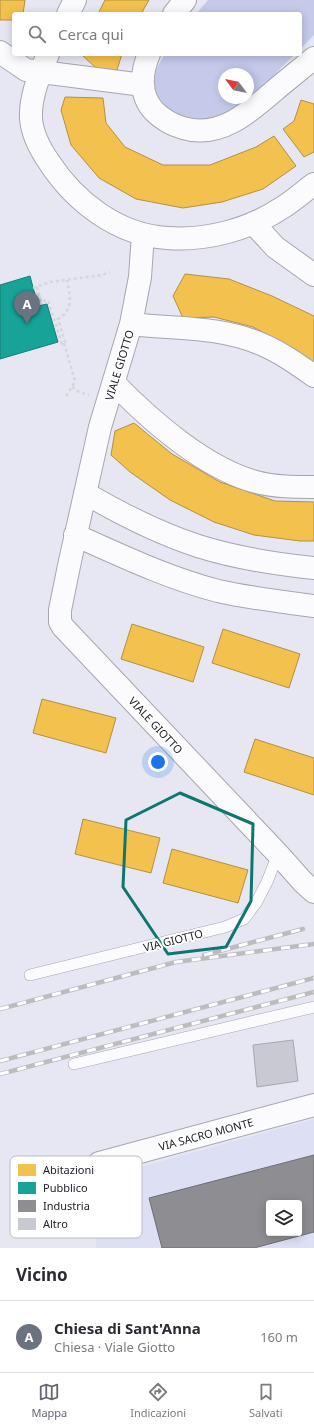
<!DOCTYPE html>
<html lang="it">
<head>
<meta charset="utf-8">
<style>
	body { margin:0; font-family:"Noto Sans",sans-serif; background:#f2f2f3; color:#2b2b33 }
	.controls { position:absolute; right:12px; bottom:12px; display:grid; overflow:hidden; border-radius:4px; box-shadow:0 2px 10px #0003 }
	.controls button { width:36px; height:36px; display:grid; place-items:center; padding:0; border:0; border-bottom:1px solid #e1e1e2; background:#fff; color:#2b2b33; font:20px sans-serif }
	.compass { position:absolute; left:218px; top:68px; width:36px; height:36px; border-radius:50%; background:#fff; box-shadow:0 2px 10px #0003; rotate:302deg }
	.you { position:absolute; left:158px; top:762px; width:14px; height:14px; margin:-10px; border:3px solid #fff; border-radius:50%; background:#1a73e8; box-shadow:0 0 0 6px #1a73e833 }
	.badge { display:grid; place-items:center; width:26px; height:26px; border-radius:50%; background:#666770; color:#fff; font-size:13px; font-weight:700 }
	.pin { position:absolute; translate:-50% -33px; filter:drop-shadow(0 1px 2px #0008) }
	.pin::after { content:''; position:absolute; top:21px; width:14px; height:12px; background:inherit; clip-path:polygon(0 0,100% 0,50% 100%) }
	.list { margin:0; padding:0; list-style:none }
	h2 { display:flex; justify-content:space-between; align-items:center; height:52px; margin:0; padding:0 16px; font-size:17px }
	h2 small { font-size:13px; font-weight:400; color:#7c7c81 }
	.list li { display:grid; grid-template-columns:26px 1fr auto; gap:12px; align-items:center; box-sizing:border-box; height:72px; padding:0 16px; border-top:1px solid #e1e1e2 }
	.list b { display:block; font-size:15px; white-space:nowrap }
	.list p { margin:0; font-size:13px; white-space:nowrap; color:#7c7c81 }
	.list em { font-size:13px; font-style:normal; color:#7c7c81 }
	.icon { flex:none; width:22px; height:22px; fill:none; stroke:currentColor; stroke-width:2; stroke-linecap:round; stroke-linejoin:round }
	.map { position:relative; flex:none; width:314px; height:1248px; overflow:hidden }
	.search { position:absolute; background:#fff; box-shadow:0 2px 10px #0003; left:12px; right:12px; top:12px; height:44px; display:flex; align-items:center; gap:10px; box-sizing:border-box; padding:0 14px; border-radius:4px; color:#7c7c81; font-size:15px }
	.sheet { height:124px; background:#fff }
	nav { display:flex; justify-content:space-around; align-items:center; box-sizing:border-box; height:56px; border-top:1px solid #e1e1e2; background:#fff; font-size:11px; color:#7c7c81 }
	nav a { display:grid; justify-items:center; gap:2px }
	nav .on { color:#666770 }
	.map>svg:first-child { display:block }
	.built { fill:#dde0f5; fill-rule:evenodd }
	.green { fill:#c5c9ea; fill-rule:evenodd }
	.homes { fill:#f2c14e; stroke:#b39143 }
	.public { fill:#17a398; stroke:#1a7c77 }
	.industry { fill:#8d8d92; stroke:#6d6d73; fill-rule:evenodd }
	.building { fill:#c8c9d2; stroke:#a6a7af }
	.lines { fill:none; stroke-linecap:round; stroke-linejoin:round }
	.lane-casing { stroke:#a5a6af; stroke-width:12 }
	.street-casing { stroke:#a5a6af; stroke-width:24 }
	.path { stroke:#d5d6da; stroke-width:2.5; stroke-dasharray:3 3; stroke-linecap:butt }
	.lane { stroke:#fbfbfd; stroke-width:11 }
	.street { stroke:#fbfbfd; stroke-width:22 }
	.rail-casing { stroke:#bcbcbf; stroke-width:4.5 }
	.rail { stroke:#fff; stroke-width:3; stroke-dasharray:9; stroke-linecap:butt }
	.marked { fill:none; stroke:#0f766e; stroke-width:3; stroke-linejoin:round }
	.labels { text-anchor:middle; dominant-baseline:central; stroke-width:4; stroke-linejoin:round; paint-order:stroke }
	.street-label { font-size:11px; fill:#21222a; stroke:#fff }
	.key { fill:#fff; stroke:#bcbdbf; stroke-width:1 }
	.key-label { font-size:11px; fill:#21222a }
</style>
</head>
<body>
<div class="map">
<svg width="314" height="1248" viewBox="0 0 314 1248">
	<rect width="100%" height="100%" fill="#e6e7f3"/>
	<path class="built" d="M314 1119V1248H96L93 1180ZM269 1203H299V1233H269Z"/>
	<path class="green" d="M208 0H314V35L300 49V14H196Z
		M165 54H295L250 99 227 117 185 122 156 100 152 76ZM224 74H248V98H224Z"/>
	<path class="homes" d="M0 0H25L23 14H14V20H0Z
		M105 0H149L141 14H98Z
		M81 54H122L117 70 96 68Z
		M65 97 103 98 106 123 125 147 163 165H210L256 147 274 136 296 166 263 189 222 202 183 208 136 199 99 178 71 145 61 110Z
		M301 100 314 104V152L304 157 283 129 294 121Z
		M185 274 229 279 272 296 314 316V364L298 351 253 327 214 317 183 318 173 296Z
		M134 423 172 454 220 482 275 501 314 502V541H300L254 535 214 522 170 500 130 472 111 455 115 431Z
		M132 624 204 647 193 682 121 659Z
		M223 629 300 654 289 688 212 663Z
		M42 699 116 718 106 753 33 733Z
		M255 739 314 758V795L244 772Z
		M83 819 160 838 151 873 75 854Z
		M172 849 248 870 238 903 163 883Z"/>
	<path class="public" d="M30 276 38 306 47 304 58 342 0 359V285Z"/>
	<path class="industry" d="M314 1155V1232L254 1248H162L149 1198ZM269 1203H299V1233H269Z"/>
	<path class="building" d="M293 1040 298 1081 257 1087 253 1045Z"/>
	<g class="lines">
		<defs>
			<path id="lane" d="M30 975 225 927 244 919 256 903 267 882 278 854
				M74 1064 314 1007"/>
			<path id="street" d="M68 14 75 0
				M174 14 185 0
				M0 52 26 70 143 85
				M48 54C40 74 30 96 31 118 32 135 40 149 49 162 75 202 118 235 167 238 205 241 248 230 280 209 292 202 303 192 314 184
				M149 54C141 72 139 95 154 111 162 119 172 125 183 128 222 140 254 108 281 85 292 76 303 67 314 58
				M253 223 275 247 314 275
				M143 234 140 277 131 324 100 427 70 561 60 610V622L63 627 278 854 303 882 314 892
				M131 324C174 329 220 326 261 344 280 352 297 364 314 376
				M114 383C151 421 205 468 256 482 275 487 295 487 314 487
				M85 493C121 514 158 533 198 546 236 558 275 564 314 568
				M75 535C122 556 168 578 218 591 249 598 282 602 314 606
				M99 1163 314 1105"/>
		</defs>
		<use href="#lane" class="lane-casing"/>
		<use href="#street" class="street-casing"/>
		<path class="path" d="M37 287 41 302 48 300 62 344 65 342 58 319C74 310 70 295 67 280
			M33 288 50 282 102 275 110 272
			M64 343 75 381 73 385 65 398
			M72 387 79 392 89 395"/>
		<use href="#lane" class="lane"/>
		<use href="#street" class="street"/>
		<defs>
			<path id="rail" d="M204 955 303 929
				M0 1009 176 962 314 944
				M0 1061 314 978
				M0 1074 314 992"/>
		</defs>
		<use href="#rail" class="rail-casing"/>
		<use href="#rail" class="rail"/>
	</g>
	<path class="marked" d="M180 793 253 824 251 901 226 947 168 954 123 887 126 820Z"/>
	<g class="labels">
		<g class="street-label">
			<text transform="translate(119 365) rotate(-73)">VIALE GIOTTO</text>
			<text transform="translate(156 725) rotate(47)">VIALE GIOTTO</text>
			<text transform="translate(173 940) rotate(-14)">VIA GIOTTO</text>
			<text transform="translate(206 1134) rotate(-15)">VIA SACRO MONTE</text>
		</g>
	</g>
	<rect x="10" y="1156" width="132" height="82" rx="6" class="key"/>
	<rect x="18" y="1164" width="18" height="12" fill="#f2c14e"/>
	<rect x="18" y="1182" width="18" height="12" fill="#17a398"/>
	<rect x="18" y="1200" width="18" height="12" fill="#8d8d92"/>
	<rect x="18" y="1218" width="18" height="12" fill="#c8c9d2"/>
	<g class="key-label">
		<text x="43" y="1174">Abitazioni</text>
		<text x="43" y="1192">Pubblico</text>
		<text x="43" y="1210">Industria</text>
		<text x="43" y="1228">Altro</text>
	</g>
</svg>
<div class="controls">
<button><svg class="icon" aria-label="layers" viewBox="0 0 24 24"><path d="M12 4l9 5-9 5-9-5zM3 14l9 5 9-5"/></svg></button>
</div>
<svg class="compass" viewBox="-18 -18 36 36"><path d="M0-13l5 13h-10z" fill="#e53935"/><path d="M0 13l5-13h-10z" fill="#7c7c81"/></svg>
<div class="you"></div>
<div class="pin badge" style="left:27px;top:324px;background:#6b7280">A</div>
<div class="search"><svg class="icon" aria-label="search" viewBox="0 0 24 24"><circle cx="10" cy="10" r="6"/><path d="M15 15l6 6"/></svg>Cerca qui</div>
</div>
<section class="sheet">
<h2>Vicino<small></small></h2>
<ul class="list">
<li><span class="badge" style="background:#6b7280">A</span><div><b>Chiesa di Sant'Anna</b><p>Chiesa · Viale Giotto</p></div><em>160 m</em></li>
</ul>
</section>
<nav>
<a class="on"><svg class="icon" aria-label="map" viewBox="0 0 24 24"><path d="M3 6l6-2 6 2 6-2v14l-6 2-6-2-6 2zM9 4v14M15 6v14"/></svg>Mappa</a>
<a><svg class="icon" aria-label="directions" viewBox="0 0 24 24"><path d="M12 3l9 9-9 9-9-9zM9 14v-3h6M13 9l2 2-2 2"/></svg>Indicazioni</a>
<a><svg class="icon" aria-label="saved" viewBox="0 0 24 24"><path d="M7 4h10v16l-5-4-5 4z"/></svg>Salvati</a>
</nav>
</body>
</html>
